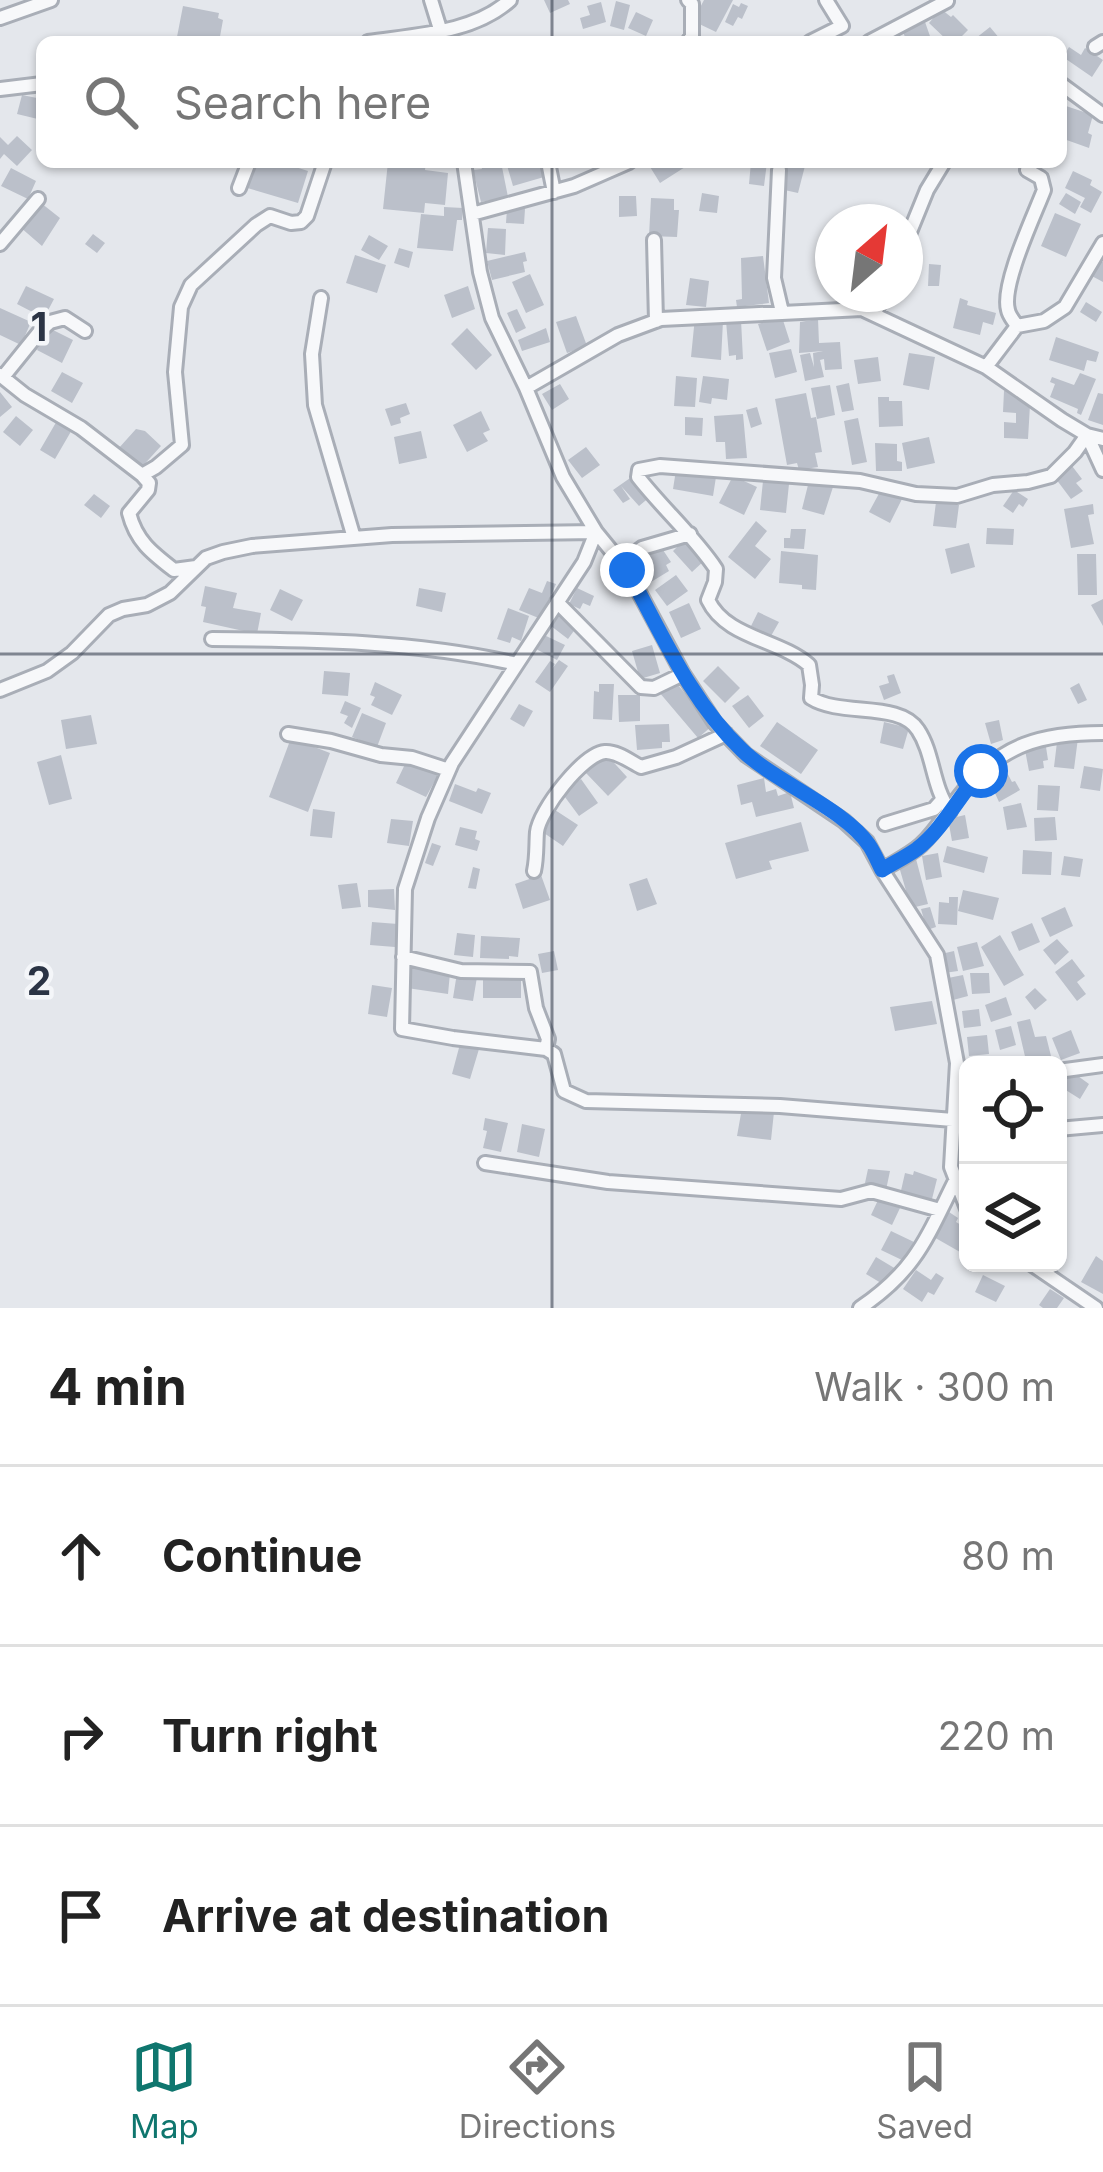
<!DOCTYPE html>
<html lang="en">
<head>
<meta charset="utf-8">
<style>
	body { margin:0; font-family:Inter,sans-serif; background:#f2f2f2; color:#222 }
	.controls { position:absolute; right:36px; bottom:36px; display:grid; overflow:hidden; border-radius:18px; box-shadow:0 3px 9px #0004 }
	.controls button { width:108px; height:108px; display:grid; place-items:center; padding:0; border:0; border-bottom:3px solid #e0e0e0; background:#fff; color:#222; font:60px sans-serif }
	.compass { position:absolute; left:815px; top:204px; width:108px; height:108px; border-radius:50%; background:#fff; box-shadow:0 3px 9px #0004; rotate:28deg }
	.stop { position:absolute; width:36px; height:36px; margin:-27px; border:9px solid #1a73e8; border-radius:50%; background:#fff }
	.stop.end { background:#1a73e8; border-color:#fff; box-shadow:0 3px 12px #0008 }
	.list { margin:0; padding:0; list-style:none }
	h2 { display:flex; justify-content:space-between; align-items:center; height:156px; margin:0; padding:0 48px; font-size:51px }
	h2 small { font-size:39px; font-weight:400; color:#767676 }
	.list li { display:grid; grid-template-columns:78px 1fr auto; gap:36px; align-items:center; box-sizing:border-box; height:180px; padding:0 48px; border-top:3px solid #e0e0e0 }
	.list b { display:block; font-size:45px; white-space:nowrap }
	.list em { font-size:39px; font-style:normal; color:#767676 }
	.icon { flex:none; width:66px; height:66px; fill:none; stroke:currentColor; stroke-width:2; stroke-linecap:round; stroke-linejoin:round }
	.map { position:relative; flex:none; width:1103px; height:1308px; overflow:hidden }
	.search { position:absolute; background:#fff; box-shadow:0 3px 9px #0004; left:36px; right:36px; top:36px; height:132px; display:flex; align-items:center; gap:30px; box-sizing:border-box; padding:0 42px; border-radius:18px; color:#767676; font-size:45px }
	.sheet { height:696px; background:#fff }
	nav { display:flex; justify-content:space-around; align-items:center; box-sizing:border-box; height:168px; border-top:3px solid #e0e0e0; background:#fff; font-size:33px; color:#767676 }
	nav a { display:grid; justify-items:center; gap:6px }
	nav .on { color:#0f766e }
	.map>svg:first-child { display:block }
	.building { fill:#bbc0ca }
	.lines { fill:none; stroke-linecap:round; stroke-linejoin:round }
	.minor-casing { stroke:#a9aeb7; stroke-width:18 }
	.minor { stroke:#f7f8fa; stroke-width:12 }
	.route { stroke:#1a73e8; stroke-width:15 }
	.grid { fill:none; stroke:#2b3445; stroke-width:3; stroke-opacity:0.55 }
	.grid-label { font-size:39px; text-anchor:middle; font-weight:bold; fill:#2b3445; stroke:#f4f6f9; stroke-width:9; stroke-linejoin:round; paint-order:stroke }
</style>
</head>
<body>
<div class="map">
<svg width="1103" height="1308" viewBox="0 0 1103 1308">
	<rect width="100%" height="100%" fill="#e4e7ec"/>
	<path class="building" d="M544 0H568L570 4 550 13Z
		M704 0H733L716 32 693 21Z
		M616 1 630 5 624 30 610 26Z
		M601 2 606 22 583 29 580 18 590 15 587 6Z
		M741 3 748 6 742 19 738 17 733 26 725 22 733 4 739 7Z
		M183 6 219 13 218 18 223 20 219 42H176Z
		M941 9 951 17 953 15 968 30 956 42H949L929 23Z
		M636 12 653 20 646 36 628 28Z
		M924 19 932 42H907L901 27Z
		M990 27 1000 39 996 42H971Z
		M1069 47 1081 55 1085 48 1103 60 1092 77 1063 57Z
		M22 95 42 99V120L17 114Z
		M1066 106 1093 115 1088 133 1092 135 1089 148 1061 138 1065 127 1061 126V120Z
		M17 136 32 150 17 166 4 154 0 159V137L8 145Z
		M253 162H280L308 171 298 203 244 187Z
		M388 162H426L425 170 448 173 445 205 425 203 424 213 383 209Z
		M480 162H501L508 197 481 202 473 170 482 169Z
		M506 162H540L544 177 513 186Z
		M647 162H693L660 183Z
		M751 162H767L764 186 749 184Z
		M786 162H806L798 193 780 189Z
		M11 168 36 181 28 199 1 186Z
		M1073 171 1092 180 1090 185 1102 192 1091 213 1080 207 1085 198 1065 188Z
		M702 193 719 196 717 213 699 211Z
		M1066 193 1081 202 1075 214 1059 204Z
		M619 196H636L637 216 619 217Z
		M651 198 674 199V210H679L677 237 649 236Z
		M41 203 60 218 42 246 20 227Z
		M444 207 463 208 462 220H457L453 251 417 248 421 214 444 216Z
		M507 208 525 209 524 224 506 223Z
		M1055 213 1081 224 1066 257 1041 246Z
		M488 228 506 229 505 255 486 253Z
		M93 234 105 243 97 253 85 244Z
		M369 235 388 246 379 260 361 250Z
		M399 248 413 252 409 268 394 263Z
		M525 252 527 261 523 262 525 272 492 280 487 261Z
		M355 255 386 265 377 293 346 283Z
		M763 256 769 303 737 307 736 300 742 299 741 258Z
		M1099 260 1103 262V282L1090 275Z
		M929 264 941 265 939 286H928Z
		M530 274 544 305 526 313 512 282Z
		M690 278 709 281 706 307 686 305Z
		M26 286 54 299 44 318 17 304Z
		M468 286 475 309 452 318 444 295Z
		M845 294H873L870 303Z
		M960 298 968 301 967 305 996 313 993 325 983 322 980 335 953 328Z
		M1086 302 1102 312 1096 322 1080 312Z
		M0 308 31 322 21 345 0 335Z
		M517 309 526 328 516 333 507 313Z
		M576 316 587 346 567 353 556 322Z
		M695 317 723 321 721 360 691 357Z
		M782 317 790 342 767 351 758 324Z
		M818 319 819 343 840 342 842 369 825 370 824 359 820 360 824 377 805 381 800 355 810 353 814 367 813 353 823 351 799 353 800 322Z
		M741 320 743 359 736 360V355L729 356 726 321Z
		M49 328 73 340 62 363 37 350Z
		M467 328 492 355 476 370 451 344Z
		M546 328 550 342 522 351 518 340Z
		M1056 337 1099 352 1096 362 1087 360 1084 371 1049 360Z
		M791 349 797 372 775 378 769 353Z
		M909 353 935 357 929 390 903 385Z
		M878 357 881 381 858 384 854 360Z
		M62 372 83 383 72 403 51 391Z
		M1080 373 1096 379 1081 415 1077 413 1078 409 1050 397 1055 384 1050 382 1052 377 1074 385Z
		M676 376 697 378 695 407 674 406Z
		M703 376 729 379 727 400 712 398 711 404 699 402Z
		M849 383 854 410 842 412 836 386Z
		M560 384 569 399 552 410 542 394Z
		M830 385 835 415 817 419 811 388Z
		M1004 391H1013V395L1018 396V399L1024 400V404L1030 405 1028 439 1004 438V422L1016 423V413L1003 412Z
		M0 392 12 407 0 417Z
		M806 393 811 418 816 417 822 452 815 453 818 467 799 470 797 463 787 465 775 399Z
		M1098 393 1103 394V425L1088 420Z
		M878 397H889V401H902L903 426 879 427Z
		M406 403 410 414 400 418 401 423 391 426 385 409Z
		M757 407 762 424 751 428 746 410Z
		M481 411 490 430 483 433 488 441 467 452 453 425Z
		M743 414 747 458 726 459 725 442H716L714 416Z
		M16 416 33 430 20 446 3 432Z
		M685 417 703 418 702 436 685 435Z
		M858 418 867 462 852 465 844 421Z
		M58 419 73 428 55 459 40 450Z
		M136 429 145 431 161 446 140 469 118 449Z
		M421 431 427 458 399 464 394 437Z
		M929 437 935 463 907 469 902 443Z
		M875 443 897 444V461L902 462V471H876Z
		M586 447 600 465 582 478 568 460Z
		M1069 462 1082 479 1076 483 1083 491 1071 499 1053 475Z
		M676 470 716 477 713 496 673 489Z
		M633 476 651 496 639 506 621 486 630 499 623 503 613 490Z
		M733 476 757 487 744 515 719 503Z
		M763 481 789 484 786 513 760 510Z
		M809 481 833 487 824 515 802 509Z
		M882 488 902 499 890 523 869 512Z
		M1014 490 1028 499 1023 507 1019 504 1013 513 1003 506Z
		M94 494 110 506 101 518 84 505Z
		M936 502 959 505 956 528 933 526Z
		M1093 504 1094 514 1088 515 1094 544 1071 548 1064 509Z
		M756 521 767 531 755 546 771 559 755 579 728 557Z
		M987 528 1014 529 1013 545 986 544Z
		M791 529H806L804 549 784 548V538H790Z
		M685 539 705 560 692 572 673 551Z
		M969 543 975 567 951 574 945 549Z
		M661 547 671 562 666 565 669 571 651 582 635 558 651 549 652 552Z
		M781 551 818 555 816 590 802 589V585L779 583Z
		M1077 554H1096L1097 595H1078Z
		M676 575 688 591 667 606 655 590Z
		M547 581 556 584 541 619 519 610 529 588 542 593Z
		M205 586 237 593 233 608 261 613 257 634 203 622 206 607 201 606Z
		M419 588 446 593 442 612 416 606Z
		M577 588 594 596 590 606 583 603 580 609 569 604Z
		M280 589 303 600 292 621 270 610Z
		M1103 599V626L1091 605Z
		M689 603 701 629 681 638 669 612Z
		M508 608 529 616 521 641 512 637 510 643 497 639Z
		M758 612 779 622 771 636 751 626Z
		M558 616 576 628 568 639 551 626Z
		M544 635 565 645 557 660 536 649Z
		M652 645 660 673 640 679 632 651Z
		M559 660 568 666 550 692 535 682 550 661 555 664 551 670Z
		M718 666 740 688 725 703 703 681Z
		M324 671 350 673 348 696 322 694Z
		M894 674 901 693 884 700 879 686 889 683 887 676Z
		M674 680 712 726 698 738 659 692Z
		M375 682 402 695 392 715 371 705 375 697 370 695Z
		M1079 683 1087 700 1078 704 1070 688Z
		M599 684H614L612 720 593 719 594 691 599 692Z
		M618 695H640V721L619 722Z
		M748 695 764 716 749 728 732 706Z
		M345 701 361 708 352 728 344 723 348 716 340 713Z
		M519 704 533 711 524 727 510 719Z
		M362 713 386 723 377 747 352 737Z
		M91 715 97 744 66 749 61 720Z
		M999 720 1003 740 991 744 985 723Z
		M777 722 818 750 801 774 760 746Z
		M884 722 909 728 903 749 880 743Z
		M669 724 670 742H662V748L637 750 635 725Z
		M1071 737 1078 738 1074 769 1054 767 1057 742 1069 743Z
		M291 738 330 753 308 812 269 797Z
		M1046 747 1048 760 1043 761 1044 768 1029 771 1025 750Z
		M606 754 627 777 608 796 586 773Z
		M61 755 72 799 49 805 37 762Z
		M407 760 438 775 426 797 396 783Z
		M1084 766 1103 769 1100 791 1080 788Z
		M1004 767 1012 782 1015 781 1020 790 999 802 994 791 986 795 977 778Z
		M764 778 766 792 776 789 778 796 790 792 794 808 756 817 752 802 741 805 737 785Z
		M581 779 598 803 579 816 562 793Z
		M455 784 476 792 478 788 491 793 482 814 449 801Z
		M1038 785 1060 786 1058 811 1037 810Z
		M1021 803 1027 827 1007 830 1003 807Z
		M313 809 335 812 332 838 310 836Z
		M555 810 578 825 563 846 541 831Z
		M965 815 969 838 952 841 948 819Z
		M1055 817 1057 840 1035 841 1034 818Z
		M391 819 413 821 409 846 387 843Z
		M801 822 809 851 769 861 772 869 736 879 725 843Z
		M460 827 477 831 475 839 480 841 477 851 455 845Z
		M432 843 441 846 433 866 425 863Z
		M947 846 988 857 984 873 943 862Z
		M1023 850 1052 852 1051 875 1022 874Z
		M938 853 942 877 926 880 922 856Z
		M1064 856 1083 859 1080 877 1061 875Z
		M916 859 928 904 911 908 898 863Z
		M473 867 480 869 476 889 468 888Z
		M541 875 550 900 523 909 515 884Z
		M647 878 657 904 637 911 629 884Z
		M357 883 361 907 342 909 338 885Z
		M394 889 395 910 368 907V890Z
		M963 890 999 898 993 920 958 911Z
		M949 897H958L957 925 938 924 939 902 949 903Z
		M930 907 936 927 927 930 921 909Z
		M1065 907 1073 926 1050 937 1041 918Z
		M372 922 398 924 395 947 370 945Z
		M1032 923 1040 942 1019 951 1011 932Z
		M457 933 475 935 473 957 454 955Z
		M1000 935 1024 975 1004 986 981 947Z
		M481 936 520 938 518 957 509 956V959L480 958Z
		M1057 939 1069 952 1055 965 1043 950Z
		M977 942 984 966 963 971 957 947Z
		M554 951 558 970 542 973 538 954Z
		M954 951 958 971 944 973 941 954Z
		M1072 959 1085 976 1077 982 1086 994 1077 1001 1055 972Z
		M410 968 450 973 448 994 407 988Z
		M457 973 477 977 473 1001 453 998Z
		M970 973H989L990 993 972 994Z
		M963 975 968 996 953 1000 948 978Z
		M483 978H521V998H483Z
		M372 985 392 988 387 1017 368 1014Z
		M1035 988 1047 1000 1035 1010 1025 997Z
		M1006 997 1012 1015 991 1022 985 1005Z
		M932 1001 937 1024 895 1031 890 1007Z
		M979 1009 981 1026 964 1028 962 1011Z
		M1030 1019 1035 1037 1046 1036 1052 1060 1027 1065 1017 1022Z
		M1011 1026 1016 1045 1000 1050 995 1030Z
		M1071 1030 1080 1053 1061 1060 1052 1038Z
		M987 1035 989 1054 969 1056 967 1037Z
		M460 1044 479 1049 470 1079 452 1074Z
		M1071 1071 1089 1084 1080 1099 1061 1087Z
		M742 1108 774 1112 771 1140 737 1136Z
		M965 1113 968 1114V1163L958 1161Z
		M485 1118 508 1123 501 1152 483 1148 487 1131 483 1130Z
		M522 1124 545 1129 539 1157 517 1152Z
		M868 1169 890 1171 886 1190 865 1183Z
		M914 1171 937 1179 931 1203 900 1195 905 1173 913 1175Z
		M879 1198 900 1208 892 1225 871 1215Z
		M946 1210 958 1218 956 1222 968 1229V1239L960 1252 932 1236Z
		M891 1231 914 1242 904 1261 881 1250Z
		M1096 1256 1103 1261V1294L1081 1282Z
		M876 1257 896 1269 886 1286 866 1274Z
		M916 1270 931 1280 936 1273 944 1278 934 1295 928 1292 922 1302 903 1289Z
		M983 1275 1005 1286 996 1302 975 1292Z
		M1050 1289 1064 1298 1057 1308H1043L1039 1305Z"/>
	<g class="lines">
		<defs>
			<path id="minor" d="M431 0 444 42
				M0 18 51 0
				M368 42C415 35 474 33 510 0
				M688 42 692 36V4L688 0
				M810 42 842 26 826 0
				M869 42 947 1
				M1095 47 1103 42
				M1061 84 1103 115
				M0 89 42 84
				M464 162 480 272 492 318 526 388 563 477 596 532 627 570 683 674 715 723 746 755 844 821 867 842 882 870 937 955 957 1063 951 1167 968 1211
				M548 162 554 192
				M779 170 774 278 782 312
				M239 188 249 162
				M472 214 574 186 629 162
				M654 240 656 321
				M0 244 38 199
				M905 244 927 190 944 162
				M321 298 312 354 315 405 354 538
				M875 313 884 294
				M1017 326C1014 321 1009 316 1008 310 1001 285 1034 216 1044 190L1041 178 1027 170
				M986 367 1017 326 1044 321 1065 307 1103 243
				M0 375 25 395 81 428 142 475 149 483 148 490 129 513C136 541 152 553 174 570L196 567
				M3 377 41 330 50 322 65 318 85 331
				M526 388 618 335 661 319 862 309 986 367 1062 420 1087 435 1103 439
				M1087 435 1103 470
				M142 475 156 467 182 445 175 372 181 307 191 285 256 225 270 216 291 223 301 222 307 216 325 162
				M622 563 642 548 690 534
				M557 602 641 687 654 688 683 674
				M212 639C315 640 416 641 517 664
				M0 690 47 671 72 653 109 615 123 609 147 605 170 593 206 558 223 552 252 546 392 535 596 532 584 562 452 763 428 818 405 889 402 1029 453 1038 546 1049 554 1054 564 1091 586 1101 780 1106 953 1120
				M288 734 331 741 381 755 412 758 449 770
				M950 811C932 787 934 754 918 730 900 701 841 717 811 698L812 685 809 665C779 639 726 638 708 600L715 582 716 569C693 535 663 509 638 477L639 470 660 466 860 481 916 494 957 496 993 485 1028 482 1051 476 1075 452 1087 435
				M885 824 934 809 942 800
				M882 870C895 862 910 855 921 845 938 829 948 810 962 793 1001 744 1042 733 1103 733
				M534 871C537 857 536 845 537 832 539 811 583 754 605 752 617 751 631 762 641 767L676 757 726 734
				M403 957 461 971 530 972 536 1008 548 1039 546 1049
				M1058 1071 1103 1065
				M1058 1129 1103 1125
				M485 1163 608 1182 841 1199 871 1191 940 1210
				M1030 1263 1096 1308
				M860 1308C916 1270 926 1239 955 1181"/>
		</defs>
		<use href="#minor" class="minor-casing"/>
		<use href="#minor" class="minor"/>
	</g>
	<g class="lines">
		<path class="route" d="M627 570C661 632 690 701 742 750 775 782 845 809 869 845 874 852 878 862 882 870 893 863 906 857 917 849 943 829 959 796 981 771"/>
	</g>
	<path class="grid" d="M552 0V42M552 162V1308M0 654H1103"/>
	<g class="grid-label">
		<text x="39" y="341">1</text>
		<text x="39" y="995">2</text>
	</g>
</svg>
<div class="controls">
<button><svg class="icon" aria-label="locate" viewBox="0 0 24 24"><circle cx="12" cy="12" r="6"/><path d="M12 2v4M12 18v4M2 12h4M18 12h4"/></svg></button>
<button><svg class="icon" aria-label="layers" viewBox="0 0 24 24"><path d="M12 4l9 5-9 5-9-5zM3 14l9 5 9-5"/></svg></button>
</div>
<svg class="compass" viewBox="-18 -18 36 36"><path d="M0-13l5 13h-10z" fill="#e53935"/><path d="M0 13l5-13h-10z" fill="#767676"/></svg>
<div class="stop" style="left:981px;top:771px"></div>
<div class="stop end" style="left:627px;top:570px"></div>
<div class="search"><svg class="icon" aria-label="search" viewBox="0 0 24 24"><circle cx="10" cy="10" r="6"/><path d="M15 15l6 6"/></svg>Search here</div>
</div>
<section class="sheet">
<h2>4 min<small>Walk · 300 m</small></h2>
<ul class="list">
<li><svg class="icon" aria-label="ahead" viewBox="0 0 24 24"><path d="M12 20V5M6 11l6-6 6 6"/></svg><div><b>Continue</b></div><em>80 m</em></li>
<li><svg class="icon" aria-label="right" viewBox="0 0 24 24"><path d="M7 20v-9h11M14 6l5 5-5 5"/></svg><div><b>Turn right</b></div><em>220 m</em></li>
<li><svg class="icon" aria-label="arrive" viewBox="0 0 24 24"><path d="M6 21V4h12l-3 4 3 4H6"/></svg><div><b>Arrive at destination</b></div></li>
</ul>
</section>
<nav>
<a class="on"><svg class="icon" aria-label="map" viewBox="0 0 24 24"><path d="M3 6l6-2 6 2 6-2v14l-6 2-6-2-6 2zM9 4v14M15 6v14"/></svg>Map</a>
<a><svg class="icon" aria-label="directions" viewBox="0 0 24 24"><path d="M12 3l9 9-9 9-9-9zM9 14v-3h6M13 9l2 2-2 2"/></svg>Directions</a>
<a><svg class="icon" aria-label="saved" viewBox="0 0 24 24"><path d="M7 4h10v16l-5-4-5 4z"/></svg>Saved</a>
</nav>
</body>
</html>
